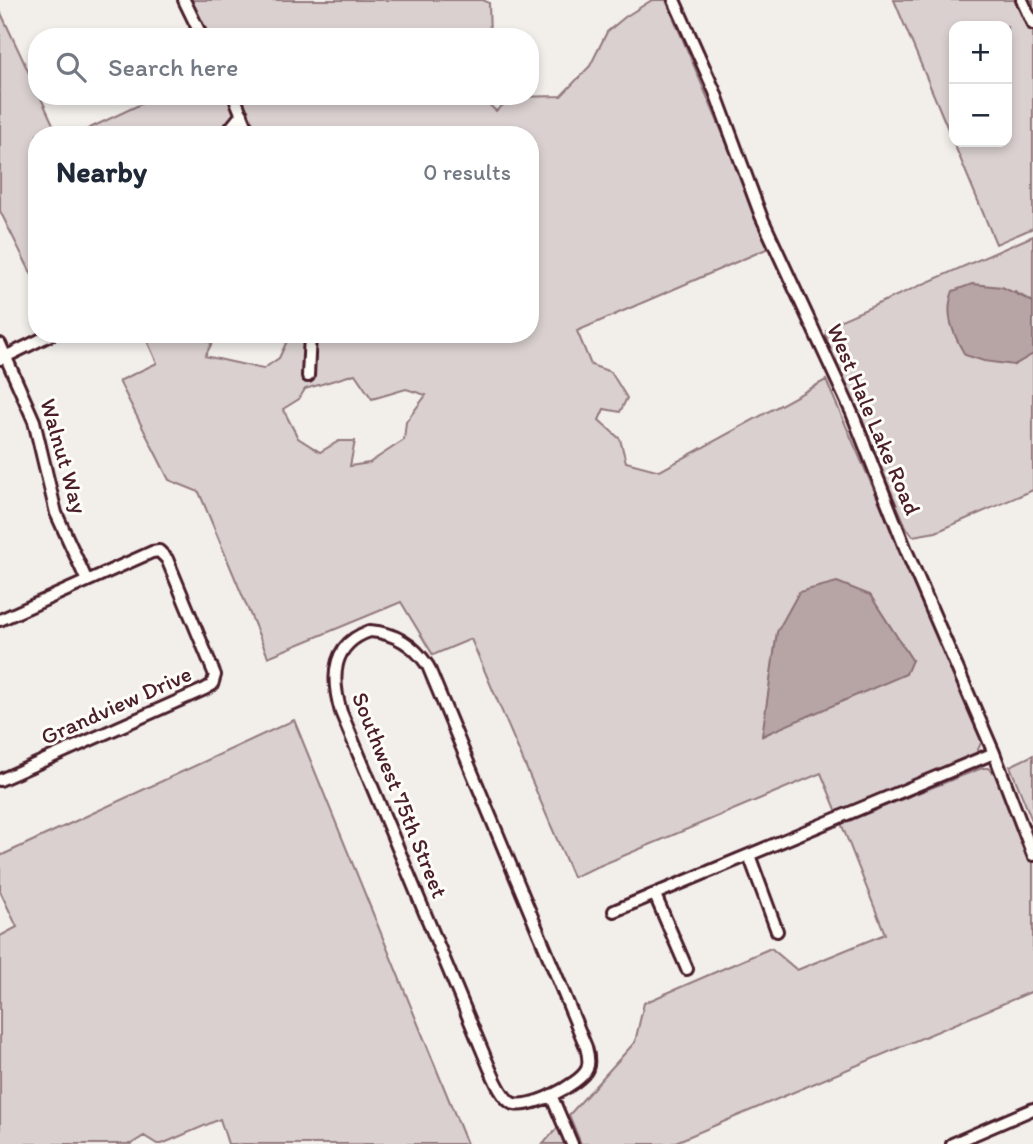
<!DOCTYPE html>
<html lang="en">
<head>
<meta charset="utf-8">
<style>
	body { margin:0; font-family:Itim,sans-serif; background:#f6f6f7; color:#1f2937 }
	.controls { position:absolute; right:21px; top:21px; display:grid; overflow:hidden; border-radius:14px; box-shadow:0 4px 10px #0003 }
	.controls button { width:63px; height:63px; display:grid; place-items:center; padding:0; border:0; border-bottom:2px solid #e0e1e3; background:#fff; color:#1f2937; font:35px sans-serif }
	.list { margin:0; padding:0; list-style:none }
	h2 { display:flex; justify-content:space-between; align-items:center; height:91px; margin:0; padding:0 28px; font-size:30px }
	h2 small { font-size:23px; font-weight:400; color:#747a83 }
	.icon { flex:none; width:38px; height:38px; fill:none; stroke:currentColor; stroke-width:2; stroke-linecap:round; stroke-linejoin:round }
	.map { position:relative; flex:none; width:1033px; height:1144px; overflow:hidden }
	.search { position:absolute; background:#fff; box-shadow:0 4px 10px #0003; left:28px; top:28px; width:511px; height:77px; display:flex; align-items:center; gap:18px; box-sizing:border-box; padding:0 24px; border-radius:28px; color:#747a83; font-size:26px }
	.panel { position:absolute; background:#fff; box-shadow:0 4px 10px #0003; left:28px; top:126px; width:511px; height:217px; border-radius:28px }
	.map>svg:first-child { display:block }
	.green { fill:#d9d0cf; stroke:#92787d; stroke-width:2; fill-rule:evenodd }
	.water { fill:#b7a5a6; stroke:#8b6f75; stroke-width:2 }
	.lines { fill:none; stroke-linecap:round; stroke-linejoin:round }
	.minor-casing { stroke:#4a1f2b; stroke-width:16 }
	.minor { stroke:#fdfcf7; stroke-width:10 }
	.labels { text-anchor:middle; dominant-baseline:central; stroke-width:6; stroke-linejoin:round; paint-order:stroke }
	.street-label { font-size:23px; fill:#4a1f2b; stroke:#fdfcf7 }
</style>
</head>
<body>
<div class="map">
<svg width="1033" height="1144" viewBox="0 0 1033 1144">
	<rect width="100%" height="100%" fill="#f2efeb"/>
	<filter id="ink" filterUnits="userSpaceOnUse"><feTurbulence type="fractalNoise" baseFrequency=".0143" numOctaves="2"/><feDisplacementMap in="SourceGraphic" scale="14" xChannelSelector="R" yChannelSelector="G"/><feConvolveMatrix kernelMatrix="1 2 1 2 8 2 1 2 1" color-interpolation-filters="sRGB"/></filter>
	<g filter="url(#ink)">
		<path class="green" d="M184 0H483L489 3 490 37H202Z
			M652 0H666L771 247 577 331 591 365 611 372 627 398 620 412 604 409 599 420 620 439 626 462 660 471 826 380 971 712 982 741 975 756 837 812 821 773 573 877 471 639 433 655 401 602 268 657 199 492 169 480 119 381 157 363 144 334H190L212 343 205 356 263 369 279 358 289 337 276 334H530V135H75L158 96H484V100L496 111 513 97 561 96 590 66 607 32 625 17ZM355 374 372 399 406 389 426 395 406 422 404 440 369 463 350 466 355 441H339L320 452 298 438 283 409 299 399 305 389ZM870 595 912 660 763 736 777 633Z
			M894 0H1033V228L996 244ZM954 26H1007V142H954Z
			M0 11 37 90V96H40L58 135H37V285L0 211Z
			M1033 236V302L1015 292 1014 365 1033 354V490L936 532 913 536 907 529 827 341 826 331 841 320Z
			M294 720 467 1144H228L220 1119 162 1144H157L144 1136 131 1144H0V936L17 927 0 891V856Z
			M1033 755V823L1010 766Z
			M982 768H988L995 774 1033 864V991L671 1144H581L569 1115 635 1042 644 1003 771 948 797 970 885 934 841 823Z
			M558 1127 566 1144H543Z"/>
		<path class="water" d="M972 284 1002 287 1033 302V354L1014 365 984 361 965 355C953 334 944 314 953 291Z
			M837 582 870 595 912 660 906 674 762 736 777 632 799 592Z"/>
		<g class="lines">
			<defs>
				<path id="minor" d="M184 0 202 37
					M674 0 715 92 761 216 852 413 906 550 994 753 1033 855
					M1022 0 1033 24
					M234 96 250 135
					M225 135 242 114
					M0 344 34 421 56 513 87 581
					M1 359 52 334
					M308 376 310 334
					M0 620 152 552 159 551 167 559 215 675 212 685 205 689 0 780
					M370 631C395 633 414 645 428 666L586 1047C588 1054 590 1062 587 1069 581 1084 525 1113 510 1102 501 1095 495 1080 490 1069L341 712C331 678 331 644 370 631Z
					M749 855 777 931
					M655 895 687 969
					M614 911 994 753
					M551 1095 572 1144
					M952 1144 1033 1109"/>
			</defs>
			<use href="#minor" class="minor-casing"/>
			<use href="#minor" class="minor"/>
		</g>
	</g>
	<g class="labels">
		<g class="street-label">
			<text transform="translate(874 419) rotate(67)">West Hale Lake Road</text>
			<text transform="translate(64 456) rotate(74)">Walnut Way</text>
			<text transform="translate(116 705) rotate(-24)">Grandview Drive</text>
			<text transform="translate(400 795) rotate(68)">Southwest 75th Street</text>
		</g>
	</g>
</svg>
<div class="controls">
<button>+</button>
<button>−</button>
</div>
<div class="search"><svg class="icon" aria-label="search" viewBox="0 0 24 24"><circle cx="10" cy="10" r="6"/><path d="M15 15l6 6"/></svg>Search here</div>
<section class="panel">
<h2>Nearby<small>0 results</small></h2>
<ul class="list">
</ul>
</section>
</div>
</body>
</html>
